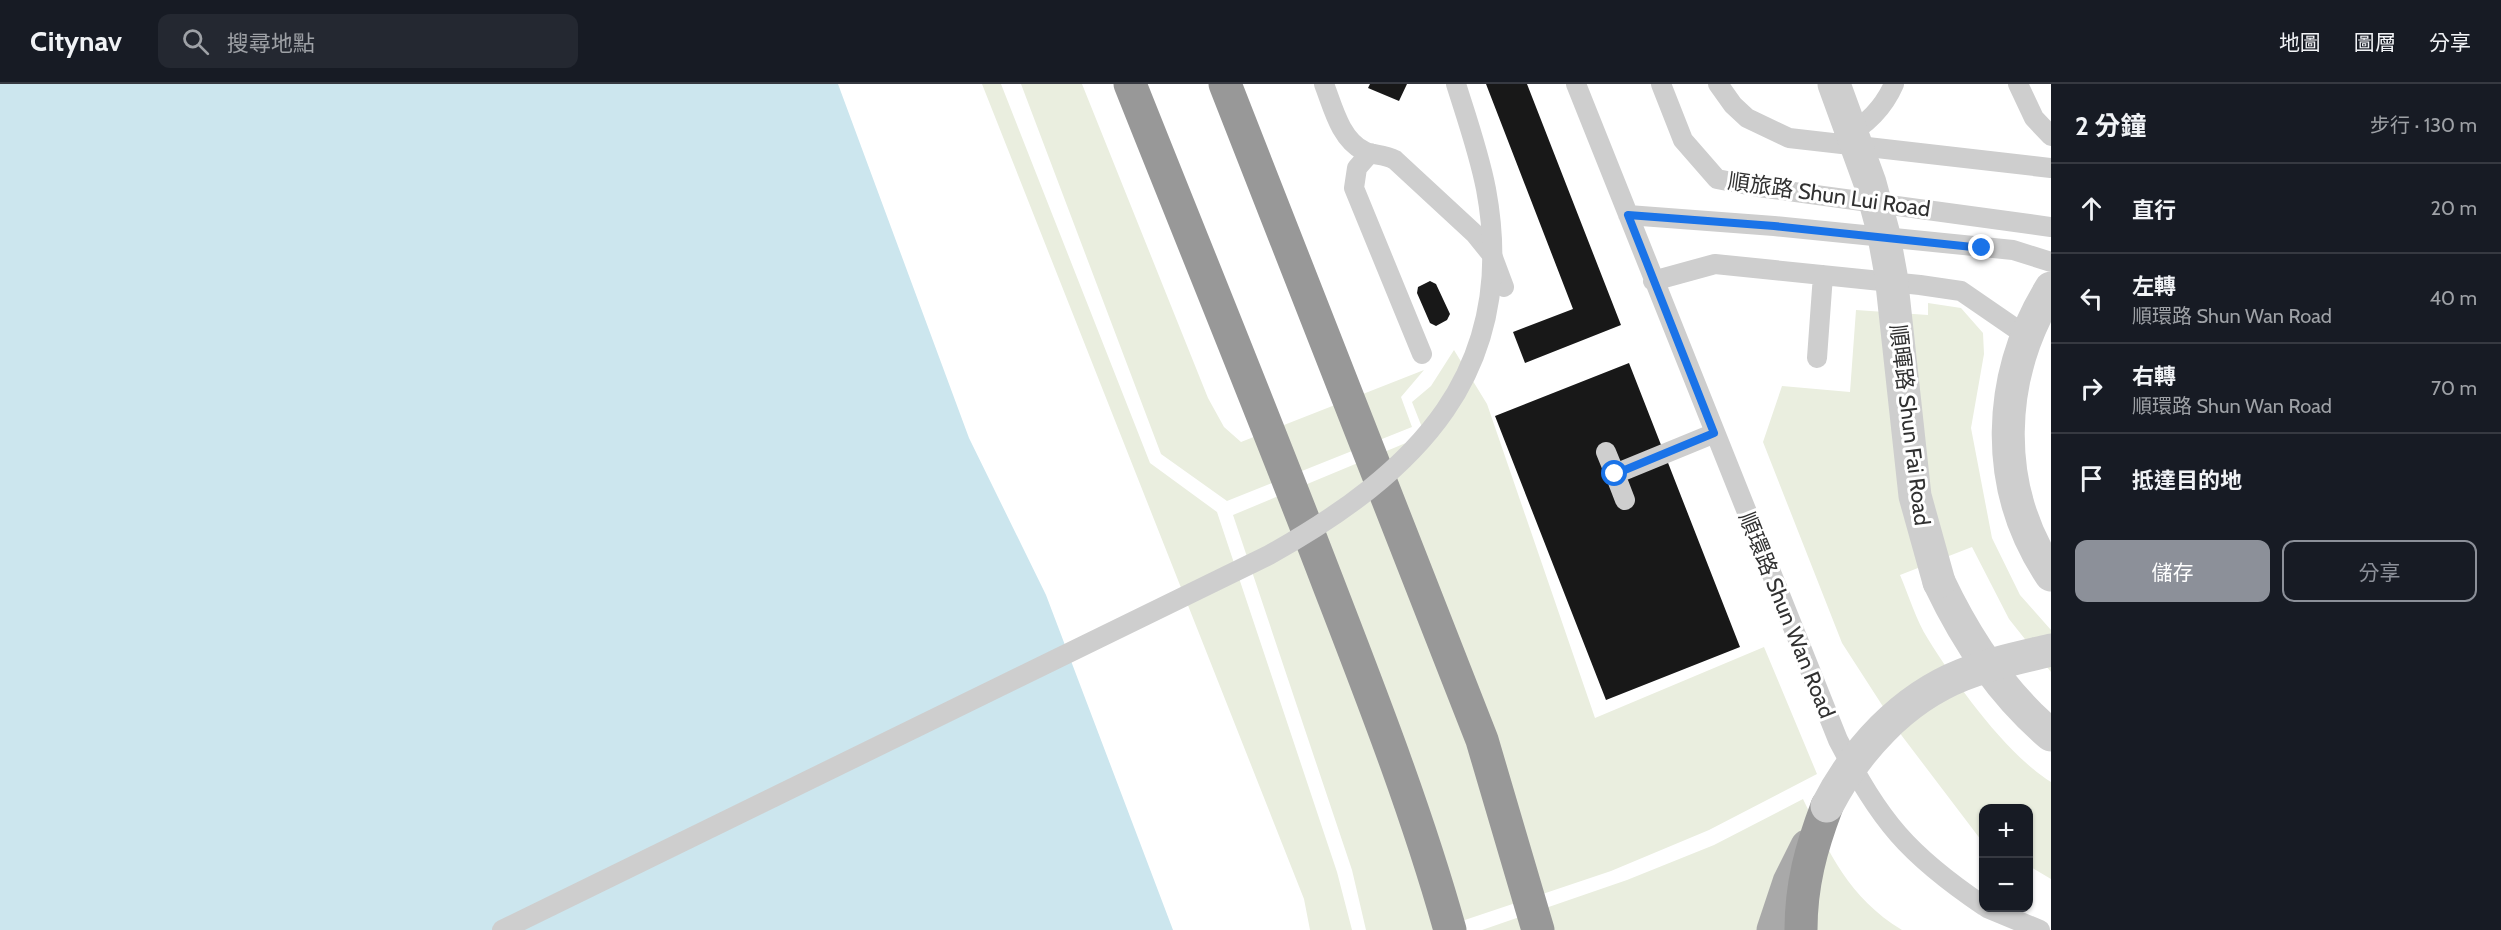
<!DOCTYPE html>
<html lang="zh-TW">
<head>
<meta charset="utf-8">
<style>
	body { margin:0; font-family:Cabin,"Noto Sans TC",sans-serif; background:#242831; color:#f1f3f6 }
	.controls { position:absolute; right:18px; bottom:18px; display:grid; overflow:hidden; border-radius:12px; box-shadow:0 2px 4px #0004 }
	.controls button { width:54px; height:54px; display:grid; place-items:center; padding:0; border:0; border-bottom:2px solid #363941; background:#171b24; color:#f1f3f6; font:30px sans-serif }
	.stop { position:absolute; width:18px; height:18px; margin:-14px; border:4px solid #1a73e8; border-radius:50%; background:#fff }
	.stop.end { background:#1a73e8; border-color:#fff; box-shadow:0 2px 6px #0008 }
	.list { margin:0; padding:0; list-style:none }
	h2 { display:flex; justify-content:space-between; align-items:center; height:78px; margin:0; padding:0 24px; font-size:26px }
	h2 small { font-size:20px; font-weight:400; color:#9ea1a6 }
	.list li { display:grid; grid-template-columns:39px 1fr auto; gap:18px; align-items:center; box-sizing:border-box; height:90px; padding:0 24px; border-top:2px solid #363941 }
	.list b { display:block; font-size:22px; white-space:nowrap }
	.list p { margin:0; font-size:20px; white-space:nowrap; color:#9ea1a6 }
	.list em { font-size:20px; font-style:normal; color:#9ea1a6 }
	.actions { display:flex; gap:12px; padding:18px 24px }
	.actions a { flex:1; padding:14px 0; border:2px solid #8c9099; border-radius:12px; text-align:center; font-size:21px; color:#8c9099 }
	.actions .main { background:#8c9099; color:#fff }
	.icon { flex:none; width:33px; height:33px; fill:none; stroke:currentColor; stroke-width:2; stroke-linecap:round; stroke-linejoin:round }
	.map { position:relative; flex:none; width:2051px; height:846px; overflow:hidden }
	header { display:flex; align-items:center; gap:36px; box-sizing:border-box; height:84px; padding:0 30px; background:#171b24; border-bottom:2px solid #363941 }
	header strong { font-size:28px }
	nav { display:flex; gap:33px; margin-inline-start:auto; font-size:21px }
	.search { width:420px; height:54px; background:#242831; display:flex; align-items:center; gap:15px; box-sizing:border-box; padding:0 21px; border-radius:12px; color:#9ea1a6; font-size:22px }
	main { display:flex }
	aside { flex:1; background:#171b24 }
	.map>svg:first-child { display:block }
	.green { fill:#eaeedf }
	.water { fill:#cce6ee }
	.building { fill:#181818 }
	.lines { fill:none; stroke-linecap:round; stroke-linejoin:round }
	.service { stroke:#cecece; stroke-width:20 }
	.tertiary { stroke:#cecece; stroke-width:33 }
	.primary { stroke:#a9a9a9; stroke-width:33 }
	.motorway { stroke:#989898; stroke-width:33 }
	.service-bridge { stroke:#cecece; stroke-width:20 }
	.tertiary-bridge { stroke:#cecece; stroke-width:33 }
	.route { stroke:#1a73e8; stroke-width:8 }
	.labels { text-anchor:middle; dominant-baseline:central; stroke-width:6; stroke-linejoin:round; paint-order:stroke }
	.street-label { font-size:22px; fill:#313131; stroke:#fff }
</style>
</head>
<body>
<header>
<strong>Citynav</strong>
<div class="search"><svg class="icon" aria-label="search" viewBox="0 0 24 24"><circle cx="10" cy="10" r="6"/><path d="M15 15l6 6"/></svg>搜尋地點</div>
<nav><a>地圖</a><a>圖層</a><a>分享</a></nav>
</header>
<main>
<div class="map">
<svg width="2051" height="846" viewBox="0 0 2051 846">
	<rect width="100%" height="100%" fill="#fff"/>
	<path class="green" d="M982 0H1001L1150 379 1217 428 1337 788 1352 846H1310L1304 815Z
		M1021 0H1082L1208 314 1224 343 1241 358 1424 286 1401 313 1412 343 1227 417 1161 370Z
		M1928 219 1961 224 1983 249 1984 270 1971 344 1992 454 2020 511 2051 546V588L2009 535 1972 463 1900 491C1909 512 1916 536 1928 555 1956 600 2006 670 2051 698V795L2029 782 2028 724H1984L1983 758 1981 756 1902 652 1842 559 1763 358 1782 302 1850 308 1856 226 1928 231Z
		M1454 266 1487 320 1595 634 1764 563 1817 690 1709 746 1611 787 1435 846H1366L1352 786 1233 431 1425 351 1412 318 1431 302Z
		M1803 715C1830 770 1848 813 1902 846H1482L1627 796 1714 761Z"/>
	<path class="water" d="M0 0H838L969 354 1046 511 1173 846H0Z"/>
	<path class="building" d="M1370 0H1407L1399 17 1368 4Z
		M1486 0H1527L1621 241 1525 279 1513 248 1573 225Z
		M1430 197 1436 200 1450 230 1447 236 1436 242 1430 239 1417 209 1418 203Z
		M1629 279 1740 563 1606 616 1495 332Z"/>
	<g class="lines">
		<path class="service" d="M1324 0C1333 23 1340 55 1364 67 1373 72 1383 69 1395 76L1475 150 1492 171 1504 203
			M1576 0 1838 656C1881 738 1907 770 1984 822
			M1661 0 1683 56 1717 95 1758 103 2051 143
			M1718 0 1733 21 1747 34 1789 54 2051 84
			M2018 0 2034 34 2051 52
			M1844 52C1866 42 1884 23 1894 0
			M1370 69 1357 84 1354 104 1422 270
			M1628 131 1774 142 2013 166 2051 178
			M1653 197 1715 180 1920 201 1961 207 2025 251
			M1817 274 1823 191
			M1606 368 1615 390 1715 349
			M1615 390 1625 416
			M1987 824 2040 846"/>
		<path class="tertiary" d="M2051 204C1996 293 1992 403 2051 491
			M1939 498C1966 555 2002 610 2051 651"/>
		<path class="primary" d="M1773 846 1789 798 1807 762"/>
		<path class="motorway" d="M1130 0C1196 166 1264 332 1328 499 1372 613 1417 728 1450 846
			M1225 0 1482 656 1538 846
			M1801 846C1801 801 1811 764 1827 722"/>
		<path class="service-bridge" d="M502 846 1269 471C1416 389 1520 288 1486 105 1479 69 1467 35 1456 0"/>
		<path class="tertiary-bridge" d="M1834 0 1870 99 1883 147 1891 191 1915 412 1939 498
			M1827 722C1856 666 1902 615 1962 591 1991 579 2022 573 2051 566"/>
	</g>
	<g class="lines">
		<path class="route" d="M1615 390 1714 349 1628 131 1774 142 1982 164"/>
	</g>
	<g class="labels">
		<g class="street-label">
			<text transform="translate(1829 111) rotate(8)">順旅路 Shun Lui Road</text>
			<text transform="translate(1910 341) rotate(83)">順暉路 Shun Fai Road</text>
			<text transform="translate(1787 531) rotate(68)">順環路 Shun Wan Road</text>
		</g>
	</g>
</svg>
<div class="controls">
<button>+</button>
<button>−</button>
</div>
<div class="stop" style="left:1615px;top:390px"></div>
<div class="stop end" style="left:1982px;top:164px"></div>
</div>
<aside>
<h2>2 分鐘<small>步行 · 130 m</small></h2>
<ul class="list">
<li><svg class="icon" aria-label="ahead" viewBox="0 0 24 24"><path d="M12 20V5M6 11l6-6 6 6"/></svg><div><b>直行</b></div><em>20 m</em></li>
<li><svg class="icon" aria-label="left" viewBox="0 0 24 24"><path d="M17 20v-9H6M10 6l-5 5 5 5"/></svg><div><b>左轉</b><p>順環路 Shun Wan Road</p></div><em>40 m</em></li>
<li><svg class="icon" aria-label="right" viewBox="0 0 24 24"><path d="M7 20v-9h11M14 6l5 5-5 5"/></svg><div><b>右轉</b><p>順環路 Shun Wan Road</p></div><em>70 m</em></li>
<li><svg class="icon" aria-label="arrive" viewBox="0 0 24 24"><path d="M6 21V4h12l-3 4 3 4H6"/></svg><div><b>抵達目的地</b></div></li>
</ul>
<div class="actions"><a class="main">儲存</a><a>分享</a></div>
</aside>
</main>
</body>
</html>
